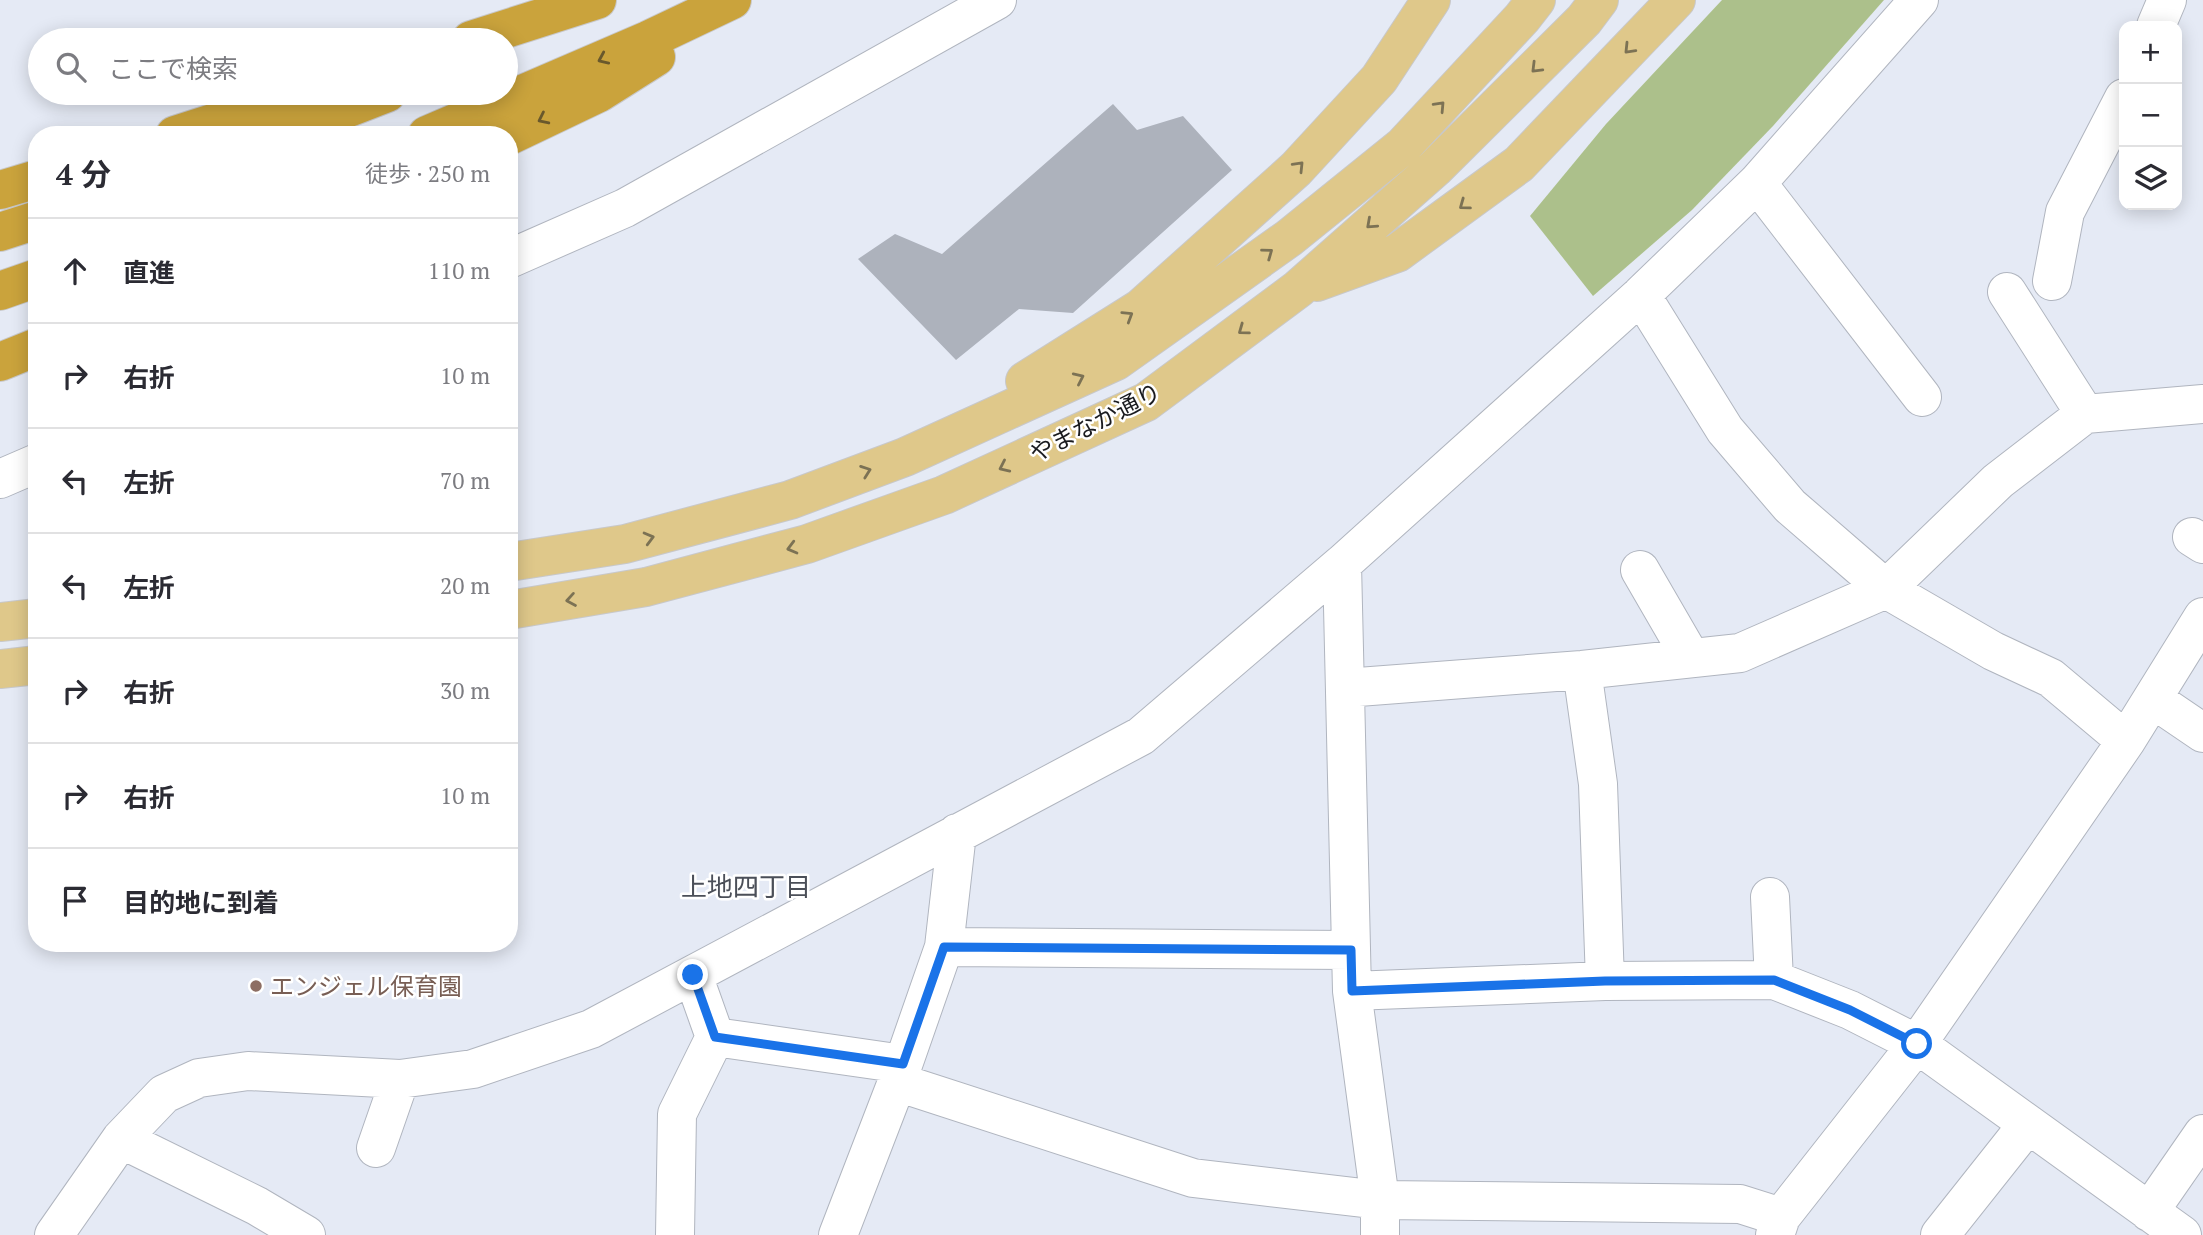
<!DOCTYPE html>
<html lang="ja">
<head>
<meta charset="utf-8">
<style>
	body { margin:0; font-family:"PT Serif","Noto Sans JP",serif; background:#f2f2f3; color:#2b2b33 }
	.controls { position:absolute; right:21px; top:21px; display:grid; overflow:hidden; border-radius:14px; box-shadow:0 4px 18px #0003 }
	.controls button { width:63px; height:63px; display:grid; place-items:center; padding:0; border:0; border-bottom:2px solid #e1e1e2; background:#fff; color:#2b2b33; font:35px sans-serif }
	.stop { position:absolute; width:21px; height:21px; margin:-16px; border:5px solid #1a73e8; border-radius:50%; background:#fff }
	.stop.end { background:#1a73e8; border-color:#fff; box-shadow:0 2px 7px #0008 }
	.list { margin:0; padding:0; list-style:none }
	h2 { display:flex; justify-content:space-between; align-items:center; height:91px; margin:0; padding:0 28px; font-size:30px }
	h2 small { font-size:23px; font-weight:400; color:#7c7c81 }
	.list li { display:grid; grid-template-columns:46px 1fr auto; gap:21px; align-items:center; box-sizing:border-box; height:105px; padding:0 28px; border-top:2px solid #e1e1e2 }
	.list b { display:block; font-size:26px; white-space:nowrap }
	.list em { font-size:23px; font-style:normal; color:#7c7c81 }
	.icon { flex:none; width:38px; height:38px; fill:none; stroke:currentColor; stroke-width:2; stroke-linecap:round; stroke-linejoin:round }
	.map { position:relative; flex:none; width:2203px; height:1235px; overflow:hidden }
	.search { position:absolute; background:#fff; box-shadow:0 4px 18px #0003; left:28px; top:28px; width:490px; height:77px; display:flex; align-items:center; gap:18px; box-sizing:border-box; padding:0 24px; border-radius:38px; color:#7c7c81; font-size:26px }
	.panel { position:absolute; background:#fff; box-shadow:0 4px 18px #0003; left:28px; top:126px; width:490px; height:826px; border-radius:28px }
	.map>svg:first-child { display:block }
	.green { fill:#acc08b }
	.building { fill:#adb2bc }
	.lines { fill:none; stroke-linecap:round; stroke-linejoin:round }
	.minor-casing { stroke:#b0b5bf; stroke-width:40 }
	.major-casing { stroke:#c8c8c9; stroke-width:40 }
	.highway-casing { stroke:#c8c8c9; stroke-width:40 }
	.minor { stroke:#fff; stroke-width:38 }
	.major { stroke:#dfc88a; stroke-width:38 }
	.highway { stroke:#caa33c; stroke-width:38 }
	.oneway { stroke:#7c7254 }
	.oneway2 { stroke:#69582c }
	.route { stroke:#1a73e8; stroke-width:9 }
	.education-dot { fill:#8d6e63; stroke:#fff; stroke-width:2.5 }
	.labels { text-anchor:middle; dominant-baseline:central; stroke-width:5; stroke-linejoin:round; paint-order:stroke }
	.street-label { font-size:24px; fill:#1a1b1f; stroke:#fff }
	.education-label { font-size:24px; fill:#785e54; stroke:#fff; text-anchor:start }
	.neighbourhood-label { font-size:26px; fill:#4b4f58; stroke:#fff }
</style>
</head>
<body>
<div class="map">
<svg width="2203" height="1235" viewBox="0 0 2203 1235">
	<rect width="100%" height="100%" fill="#e5eaf5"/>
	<path class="green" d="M1722 0H1884L1773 126 1692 210 1593 296 1530 216 1606 124Z"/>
	<path class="building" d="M1113 104 1137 130 1183 116 1232 170 1073 313 1019 309 956 360 858 259 895 234 942 254Z"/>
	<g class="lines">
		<defs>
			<path id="minor" d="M2156 26 2167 0
				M1757 183 1922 397
				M509 259 625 208 997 0
				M2052 281 2065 212 2124 98
				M2007 292 2085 414
				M1641 295 1725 430 1790 506 1886 589 1993 651 2051 678 2126 741
				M0 479 37 463
				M2192 537 2203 544
				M1342 564 1352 991 1380 1200V1235
				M1640 570 1691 658
				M1582 670 1598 784 1605 981
				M1345 688 1582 670 1740 653 1886 589 1998 481 2085 414 2203 404
				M2153 699 2203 733
				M1770 897 1774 980
				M944 947 1351 950
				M1352 991 1605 981 1774 980 1850 1010 1917 1044 2182 1235
				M715 1037 903 1064
				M897 1082 1193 1178 1380 1200 1740 1204 1781 1217
				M121 1139 257 1206 306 1235
				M376 1148 400 1079
				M2149 1212 2203 1134
				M54 1235 121 1139 164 1094 199 1078 248 1071 400 1079 473 1069 591 1029 1141 736 1342 564 1641 295 1757 183 1919 0
				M675 1235 677 1114 715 1037 693 975
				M838 1235 897 1082 944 947 957 833
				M1775 1235 1781 1217 1917 1044 2126 741 2203 617
				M1940 1235 2028 1124"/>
			<path id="major" d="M1317 282 1397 253 1519 164 1676 0
				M1025 381 1141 308 1296 169 1379 79 1431 0
				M509 562 625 544 790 500 905 457 1116 361 1289 238 1403 146 1522 18 1536 0
				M509 610 646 587 807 544 944 495 1146 402 1298 289 1435 168 1584 20 1599 0
				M0 622 37 618
				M0 669 37 665"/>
			<path id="highway" d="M471 40 597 0
				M175 135 306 93
				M279 135 387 93
				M427 135 648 40 732 0
				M509 136 599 93 656 57
				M0 190 37 179
				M0 232 37 220
				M0 291 37 278
				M0 362 37 347"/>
		</defs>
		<use href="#minor" class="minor-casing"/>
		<use href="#major" class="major-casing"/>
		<use href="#highway" class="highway-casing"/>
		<use href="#minor" class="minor"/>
		<use href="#major" class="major"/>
		<use href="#highway" class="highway"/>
	</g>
	<defs><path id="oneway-chevron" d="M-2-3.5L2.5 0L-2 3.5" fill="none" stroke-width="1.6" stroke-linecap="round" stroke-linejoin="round" transform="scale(1.75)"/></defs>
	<g class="oneway">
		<use href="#oneway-chevron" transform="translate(1629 49) rotate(134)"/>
		<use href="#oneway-chevron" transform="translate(1536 68) rotate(135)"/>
		<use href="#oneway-chevron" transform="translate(1440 106) rotate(-47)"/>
		<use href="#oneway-chevron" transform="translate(1299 166) rotate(-46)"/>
		<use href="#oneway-chevron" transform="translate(1464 205) rotate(144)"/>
		<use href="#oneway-chevron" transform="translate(1371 224) rotate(138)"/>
		<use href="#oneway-chevron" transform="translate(1268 253) rotate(-36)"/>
		<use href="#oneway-chevron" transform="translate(1128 316) rotate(-32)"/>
		<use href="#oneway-chevron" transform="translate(1243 330) rotate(144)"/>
		<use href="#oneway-chevron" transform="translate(1079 378) rotate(-25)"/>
		<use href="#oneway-chevron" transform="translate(1004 467) rotate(155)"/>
		<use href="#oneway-chevron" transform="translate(866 471) rotate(-20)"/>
		<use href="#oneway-chevron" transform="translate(649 538) rotate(-15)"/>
		<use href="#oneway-chevron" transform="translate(792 548) rotate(165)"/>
		<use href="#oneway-chevron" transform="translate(571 600) rotate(170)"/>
	</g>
	<g class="oneway2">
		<use href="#oneway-chevron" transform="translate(603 59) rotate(156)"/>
		<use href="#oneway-chevron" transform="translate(543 119) rotate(154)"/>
	</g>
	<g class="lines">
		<path class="route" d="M693 975 715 1037 903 1064 944 947 1351 950 1352 991 1605 981 1774 980 1850 1010 1917 1044"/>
	</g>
	<circle class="education-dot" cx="256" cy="986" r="7"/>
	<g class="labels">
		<g class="street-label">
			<text transform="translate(1095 422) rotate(-27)">やまなか通り</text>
		</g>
		<g class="education-label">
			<text x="270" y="986">エンジェル保育園</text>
		</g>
		<g class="neighbourhood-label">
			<text x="746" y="886">上地四丁目</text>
		</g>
	</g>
</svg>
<div class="controls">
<button>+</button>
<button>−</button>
<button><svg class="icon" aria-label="layers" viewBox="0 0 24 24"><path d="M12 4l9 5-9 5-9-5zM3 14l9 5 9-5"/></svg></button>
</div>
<div class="stop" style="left:1917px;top:1044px"></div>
<div class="stop end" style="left:693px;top:975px"></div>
<div class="search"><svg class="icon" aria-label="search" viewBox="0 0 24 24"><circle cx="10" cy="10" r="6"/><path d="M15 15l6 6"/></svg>ここで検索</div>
<section class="panel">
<h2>4 分<small>徒歩 · 250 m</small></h2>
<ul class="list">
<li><svg class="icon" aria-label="ahead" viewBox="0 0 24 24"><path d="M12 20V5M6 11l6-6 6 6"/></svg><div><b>直進</b></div><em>110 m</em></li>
<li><svg class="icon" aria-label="right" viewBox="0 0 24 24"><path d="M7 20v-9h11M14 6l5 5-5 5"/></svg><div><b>右折</b></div><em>10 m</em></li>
<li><svg class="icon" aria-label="left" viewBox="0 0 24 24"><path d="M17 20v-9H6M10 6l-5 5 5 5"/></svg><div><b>左折</b></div><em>70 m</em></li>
<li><svg class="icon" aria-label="left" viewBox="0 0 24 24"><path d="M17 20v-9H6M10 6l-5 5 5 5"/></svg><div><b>左折</b></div><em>20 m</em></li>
<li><svg class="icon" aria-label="right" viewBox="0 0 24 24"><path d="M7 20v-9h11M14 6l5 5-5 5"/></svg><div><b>右折</b></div><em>30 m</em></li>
<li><svg class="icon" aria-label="right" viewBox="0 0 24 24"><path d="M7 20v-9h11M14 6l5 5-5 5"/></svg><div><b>右折</b></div><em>10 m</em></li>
<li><svg class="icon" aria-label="arrive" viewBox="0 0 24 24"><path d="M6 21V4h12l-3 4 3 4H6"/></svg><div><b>目的地に到着</b></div></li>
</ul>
</section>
</div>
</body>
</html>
